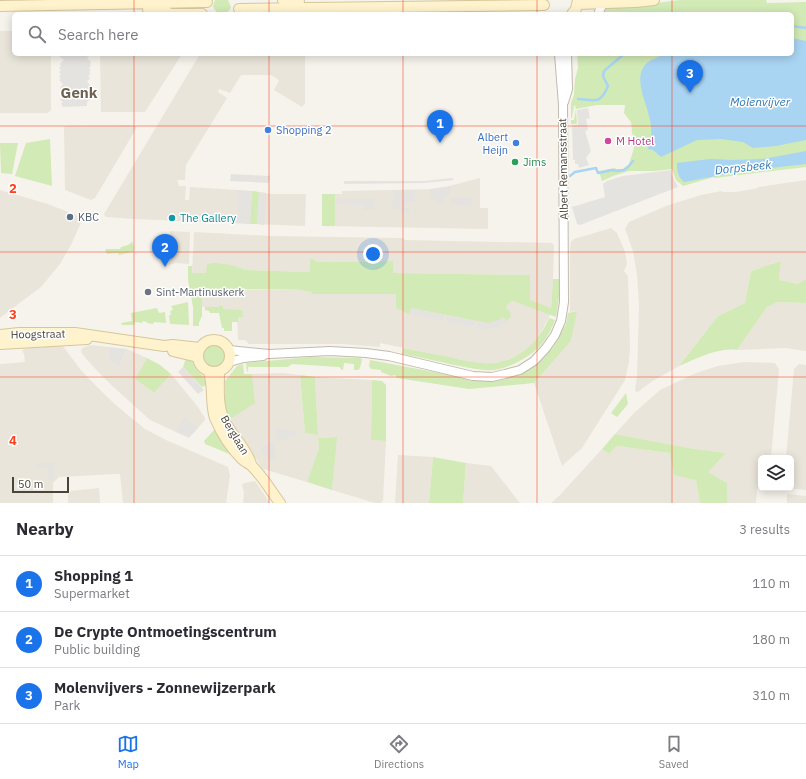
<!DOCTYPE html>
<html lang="en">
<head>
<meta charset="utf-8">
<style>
	body { margin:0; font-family:"IBM Plex Sans",sans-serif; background:#f7f7f7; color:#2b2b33 }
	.controls { position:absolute; right:12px; bottom:12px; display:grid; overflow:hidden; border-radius:6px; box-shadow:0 2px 10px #0003 }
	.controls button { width:36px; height:36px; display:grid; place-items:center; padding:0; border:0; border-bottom:1px solid #e1e1e2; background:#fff; color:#2b2b33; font:20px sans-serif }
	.scale { position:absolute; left:12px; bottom:10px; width:57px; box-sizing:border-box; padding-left:4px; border:2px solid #4b4439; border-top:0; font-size:11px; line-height:14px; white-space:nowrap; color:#4b4439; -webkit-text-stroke:3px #fff; paint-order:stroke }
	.you { position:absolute; left:373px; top:254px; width:14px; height:14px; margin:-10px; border:3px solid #fff; border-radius:50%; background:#1a73e8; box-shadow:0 0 0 6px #1a73e833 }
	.badge { display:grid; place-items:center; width:26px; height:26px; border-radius:50%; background:#1a73e8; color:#fff; font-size:13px; font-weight:700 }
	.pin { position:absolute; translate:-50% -33px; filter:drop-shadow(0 1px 2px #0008) }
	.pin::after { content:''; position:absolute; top:21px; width:14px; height:12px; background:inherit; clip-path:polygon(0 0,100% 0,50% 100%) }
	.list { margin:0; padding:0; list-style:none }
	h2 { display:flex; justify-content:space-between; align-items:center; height:52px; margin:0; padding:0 16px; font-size:17px }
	h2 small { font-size:13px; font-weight:400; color:#7c7c81 }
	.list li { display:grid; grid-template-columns:26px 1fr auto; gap:12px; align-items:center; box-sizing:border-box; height:56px; padding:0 16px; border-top:1px solid #e1e1e2 }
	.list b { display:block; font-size:15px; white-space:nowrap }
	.list p { margin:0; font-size:13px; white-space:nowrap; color:#7c7c81 }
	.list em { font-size:13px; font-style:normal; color:#7c7c81 }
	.icon { flex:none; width:22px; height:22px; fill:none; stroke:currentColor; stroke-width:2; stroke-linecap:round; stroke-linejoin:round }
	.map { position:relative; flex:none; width:806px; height:503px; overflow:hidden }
	.search { position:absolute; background:#fff; box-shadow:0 2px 10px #0003; left:12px; right:12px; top:12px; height:44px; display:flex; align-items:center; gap:10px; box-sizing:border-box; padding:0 14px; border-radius:6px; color:#7c7c81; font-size:15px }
	.sheet { height:220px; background:#fff }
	nav { display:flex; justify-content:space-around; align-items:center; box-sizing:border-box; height:56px; border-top:1px solid #e1e1e2; background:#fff; font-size:11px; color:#7c7c81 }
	nav a { display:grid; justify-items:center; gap:2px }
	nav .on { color:#1a73e8 }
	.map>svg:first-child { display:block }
	.residential { fill:#eae5da }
	.green { fill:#d2eab5 }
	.parking { fill:#e5e3e0 }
	.water { fill:#a9d4f2 }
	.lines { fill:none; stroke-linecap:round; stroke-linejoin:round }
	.stream { stroke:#a9d4f2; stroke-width:2.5 }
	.tertiary-casing { stroke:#c2bbae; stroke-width:10 }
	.secondary-casing { stroke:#d6c79b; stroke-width:12 }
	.tertiary { stroke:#fff; stroke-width:8 }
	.secondary { stroke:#fff3cd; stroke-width:10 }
	.grid { fill:none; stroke:#fc3f1d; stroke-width:1; stroke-opacity:0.55 }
	.shop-dot { fill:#3f7fe0; stroke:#fff; stroke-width:1.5 }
	.hotel-dot { fill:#d1479c; stroke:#fff; stroke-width:1.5 }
	.leisure-dot { fill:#2e9e5b; stroke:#fff; stroke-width:1.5 }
	.service-dot { fill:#5c6f8a; stroke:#fff; stroke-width:1.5 }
	.culture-dot { fill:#0f9aa8; stroke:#fff; stroke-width:1.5 }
	.worship-dot { fill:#6b7280; stroke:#fff; stroke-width:1.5 }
	.labels { text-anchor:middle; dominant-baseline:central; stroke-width:3; stroke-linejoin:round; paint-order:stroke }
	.shop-label { font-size:11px; fill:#366cbe; stroke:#fff; text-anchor:start }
	.hotel-label { font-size:11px; fill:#b23c85; stroke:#fff; text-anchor:start }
	.leisure-label { font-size:11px; fill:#27864d; stroke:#fff; text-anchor:start }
	.street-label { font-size:11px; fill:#4b4439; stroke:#fff }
	.service-label { font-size:11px; fill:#4e5e75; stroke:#fff; text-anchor:start }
	.culture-label { font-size:11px; fill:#0d838f; stroke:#fff; text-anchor:start }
	.worship-label { font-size:11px; fill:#5b616d; stroke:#fff; text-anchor:start }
	.water-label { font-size:12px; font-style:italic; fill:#2e7ab2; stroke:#fff }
	.district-label { font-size:15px; font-weight:bold; fill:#6e6250; stroke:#fff }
	.grid-label { font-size:13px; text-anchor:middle; font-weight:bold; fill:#fc3f1d; stroke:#fff; stroke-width:3; stroke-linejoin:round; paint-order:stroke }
</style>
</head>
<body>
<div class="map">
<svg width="806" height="503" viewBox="0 0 806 503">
	<rect width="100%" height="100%" fill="#f6f3ec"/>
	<path class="residential" d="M0 31H14V54H51V110L48 113H0Z
		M100 54H182L145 112H101Z
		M200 54H305V103L302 107 274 90 279 80 271 75H241L230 93 219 89 218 92 227 98 186 165 185 180H177L179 186H186L185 200H189L190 187 238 190 273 194H306L305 226 134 219 106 217 104 214Z
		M131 125 136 127V129L95 198 91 200 65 190 64 127 66 126Z
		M480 178V208H488V229L322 226V194H342V191L438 189Z
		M806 180V279L798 284 779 280 781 261 751 271 745 303 718 316 679 366 651 382 638 392 635 391 637 376 639 305 637 275 633 251 625 229 629 222 666 206 701 195 722 191 723 192H736L758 188V187Z
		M0 190 48 204 83 218 71 245 60 264 41 287 0 318Z
		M611 228 617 233 625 252 627 264 624 271 628 276 630 348 629 362 625 380 582 448 562 466 534 383 571 341 576 311 570 312V248L571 242 574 239Z
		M170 231 190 232 189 264 176 263 169 265Z
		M194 232 271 236 402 238 404 239 405 240 552 243 554 245 553 284 550 315 539 336 531 346 521 354 502 362 491 363H476L380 343V347L342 344H249L245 340H238L237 311 202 307V290L293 289 313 292V294H396L529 300 530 275 392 273V261L315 262 311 260 310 272 246 270 232 265 206 273H192Z
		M778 302 806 303V351L785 348 737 350 767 307Z
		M62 345 80 369 97 387 117 406 145 429 166 440 228 467 230 476 226 503H123L120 474H117L59 477 53 483V503H0V364L25 362 24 354 22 350 30 347Z
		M90 345 109 347 108 359 119 367 127 349 147 358 135 379 154 393 171 374 198 407 205 418V420L189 438 150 420 108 382 88 361 81 352 82 348Z
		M744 362 775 363 779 369 771 458H761V485L757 489 756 503H727V483L707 472 726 453 689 448 615 434 634 413 660 390 696 373 718 366Z
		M799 364 806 365V490L789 488H791V458H786L794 369Z
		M283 373 300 375 305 433 318 435 315 377 372 380 371 440 386 441 383 501 381 503H375L332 490 336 437 318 438 319 448 307 482 263 469 229 420 254 403 252 374Z
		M617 446 670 453 696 480 700 503H551L560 495 602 449 609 454Z
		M398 455 433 457 429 503H395Z
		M466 463 491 466 520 503H463Z
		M255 481 270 503H243L244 493 242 485 244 483Z
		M99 488 100 503H68V495L71 491Z
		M787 494 806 496V503H787Z"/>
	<path class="green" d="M215 0H228L231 7C227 17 216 16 213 6Z
		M680 0H766L767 3 806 2V167L715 178 714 177 683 186 676 180 672 169 655 171H629L613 176 602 181 599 171 615 168 616 169H623L629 164 634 148 631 122 624 113 625 105H597L576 109 577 124H571V120H574L576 109 575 105 574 106 572 118H571V103L574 95 575 79 578 68 577 54H792V14H600L606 6 640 5Z
		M50 139 52 186 15 176 26 143Z
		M0 143H18L12 174 1 173Z
		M252 191 259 192 257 224H250Z
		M322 194H335V226H322Z
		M132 241 134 248 133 252 119 255 118 253 107 254 105 249H120L121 247 128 245 131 243Z
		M310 259 315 260V262L393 261V273L530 275V300L551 308 553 279H559V297L556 317 513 301C509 302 507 304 506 308L510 312 511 316 507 321 503 317 499 320 488 323 411 308 409 314 396 308V294H313L312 292 293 289H204L202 290V317H201L200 321 199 322V326H193V307L188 280V266H192V273H206L207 264 215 263 232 265 246 270 310 272Z
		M781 261 779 280 798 284 806 279V303L778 302 767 307 737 350C718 347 696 359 679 366L718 316 745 303 751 271Z
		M188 302 189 325 170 324 169 315H171L170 311 173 310 171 306Z
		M219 306H223V309L242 310 243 317H238V322H232V331H224V328H222L219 313H210L209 311 205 310V307H219Z
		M157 308 159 313 165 312 166 323 154 322 153 324 147 323V322L143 321 142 323 135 322 134 325H122L121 323 132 321 131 313Z
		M577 311 571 341 534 383 469 389 397 378 395 375 391 376 381 372V370L371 369 369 366 370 360 477 380H497L507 378 532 368 553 347 566 324 568 313Z
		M549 318 555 320C549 336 542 347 528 356 517 363 506 368 494 370 480 371 467 367 454 365 437 361 420 357 402 354L403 348C420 351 437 355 454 358 466 361 479 364 491 363 518 362 539 342 549 318Z
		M212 345C226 345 230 361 217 367 202 368 198 350 212 345Z
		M310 357 361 358 362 360 360 368 358 370H354V364L344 363 343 370H342L339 367 292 364 288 367H248V371L247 372 246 363Z
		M147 358 160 365 171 374 154 393 135 379Z
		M186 358 192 361C194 364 195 367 197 370 202 376 206 377 207 385L202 387 183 367Z
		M243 364 244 374H252L255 403 229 420 225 406V381L237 366Z
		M300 375 315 377 318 435 305 433Z
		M372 380 382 381 386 385V441L371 440Z
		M626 393 628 404 617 417 611 413Z
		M214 430H216L239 462 232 455 205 444 204 441Z
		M615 434 689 448 726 453 708 472 727 483V503H700L696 480 674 475 670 453 617 446 609 454 602 449Z
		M337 437 332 490 307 482 319 448 318 438Z
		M433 457 466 463 463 503H429Z"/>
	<path class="parking" d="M61 54H91L87 58 91 62 90 64 91 66 89 68 91 70 89 72 91 74 88 76 90 78 87 82 91 86 89 88 91 91 89 93 91 95 89 97 91 99 87 102V106L63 107 61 104 63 102 60 100 62 98 60 96 62 94 60 92 62 90 60 88 63 84 59 80 61 78 59 77 61 74 59 72 61 70 59 68 61 66 60 64 64 60 59 56Z
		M588 108 590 118 586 119 588 130 585 131 591 151 586 158 589 165 579 168 578 164H575V160H573L572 125H578L577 110Z
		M671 170 672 175 678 187 580 225 577 224 572 207 605 197 603 184 607 181 623 176Z
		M231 174 270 176 269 183 230 181Z
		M452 178 454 180 424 183 344 184V181H424Z
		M451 186 450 195H444V204H435V198L430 200V189Z
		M238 190 252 191 250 224 237 223Z
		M393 190H415V202L406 203 405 205V208H409V213H401V210L392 209Z
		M259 192 266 193 264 225 257 224Z
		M451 197H472V206L451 205Z
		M336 199H375V210H363L362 205 336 204Z
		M411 308 444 315 443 321 409 314Z
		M447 316 475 321 473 327 446 322Z
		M503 317 507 321 500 326 487 330 476 328 477 322 488 323 499 320Z
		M109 347 127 349 119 367 108 359Z
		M183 367 204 390 198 394 178 372Z
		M185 417 198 428 189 437 176 432Z
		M275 428 297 431V436L287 437V440L276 441Z
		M274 440 276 458 270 461 261 449Z
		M54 462 55 480H48V468L36 469V463Z"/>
	<path class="water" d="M792 38 806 41V140L776 146 753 148 743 142 721 139 697 140 661 157 653 150 648 149 647 146C663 122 628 86 645 65 649 60 659 57 664 54H792Z
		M806 151V164L744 171 684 182C678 177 677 171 677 163L710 159 733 160 763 159Z"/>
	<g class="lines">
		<path class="stream" d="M792 26 806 28
			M578 99C596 100 600 105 608 86L603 76 604 71 624 54
			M570 176 575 172 596 168 598 173 612 170 617 171 624 170 628 167 633 161"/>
		<defs>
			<path id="tertiary" d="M598 14 603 3
				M564 102 568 89 567 54
				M229 350 269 354 330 351 366 353 389 356 473 376 492 377 505 374 520 370 534 361 546 348 555 335 561 321 564 302 563 105 559 54
				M229 362 244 358 263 356"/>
			<path id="secondary" d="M283 0 290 2H299
				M578 4 636 2 654 0
				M0 6 207 2
				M239 9 544 5
				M148 10H162L171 14
				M172 14H202
				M572 14 576 9 578 0
				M0 335 19 333H75L164 346 173 345 200 348
				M198 356a16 16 0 1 1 32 0a16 16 0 1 1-32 0Z
				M0 344 87 339
				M173 351 198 357
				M209 372C214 387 210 403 215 418 221 432 231 448 242 459 245 462 249 463 252 466 263 477 271 491 280 503
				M219 372C219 388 217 407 225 422 233 437 246 448 251 464"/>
		</defs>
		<use href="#tertiary" class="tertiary-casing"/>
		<use href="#secondary" class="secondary-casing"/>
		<use href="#tertiary" class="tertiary"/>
		<use href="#secondary" class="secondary"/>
	</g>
	<path class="grid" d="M134 0V14M269 0V14M403 0V14M537 0V14M672 0V14M134 54V503M269 54V503M403 54V503M537 54V503M672 54V503M0 126H806M0 252H806M0 377H806"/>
	<g class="shop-dot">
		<circle cx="268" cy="130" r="4"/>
		<circle cx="516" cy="143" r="4"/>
	</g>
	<circle class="hotel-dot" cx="608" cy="141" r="4"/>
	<circle class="leisure-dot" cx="515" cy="162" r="4"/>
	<circle class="service-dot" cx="70" cy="217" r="4"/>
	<circle class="culture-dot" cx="172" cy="218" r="4"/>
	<circle class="worship-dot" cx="148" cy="292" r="4"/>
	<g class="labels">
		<g class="shop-label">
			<text x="276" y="130">Shopping 2</text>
			<text x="508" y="137" text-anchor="end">Albert<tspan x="508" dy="13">Heijn</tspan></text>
		</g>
		<g class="hotel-label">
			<text x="616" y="141">M Hotel</text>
		</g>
		<g class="leisure-label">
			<text x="523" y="162">Jims</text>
		</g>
		<g class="street-label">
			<text transform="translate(563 169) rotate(-91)">Albert Remansstraat</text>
			<text transform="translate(38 334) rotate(-1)">Hoogstraat</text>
			<text transform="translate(235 435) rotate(59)">Berglaan</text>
		</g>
		<g class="service-label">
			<text x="78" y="217">KBC</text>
		</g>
		<g class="culture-label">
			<text x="180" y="218">The Gallery</text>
		</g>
		<g class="worship-label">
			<text x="156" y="292">Sint-Martinuskerk</text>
		</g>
		<g class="water-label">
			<text x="760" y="101">Molenvijver</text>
			<text transform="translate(743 167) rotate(-6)">Dorpsbeek</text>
		</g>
		<g class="district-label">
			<text x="79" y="92">Genk</text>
		</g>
	</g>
	<g class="grid-label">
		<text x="13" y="193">2</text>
		<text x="13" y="319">3</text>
		<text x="13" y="445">4</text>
	</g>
</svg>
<div class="controls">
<button><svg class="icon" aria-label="layers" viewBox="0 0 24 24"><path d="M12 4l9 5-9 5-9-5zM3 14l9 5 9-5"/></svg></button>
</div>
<div class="scale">50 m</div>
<div class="you"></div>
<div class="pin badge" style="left:440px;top:143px">1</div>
<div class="pin badge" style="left:165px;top:267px">2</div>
<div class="pin badge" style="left:690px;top:93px">3</div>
<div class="search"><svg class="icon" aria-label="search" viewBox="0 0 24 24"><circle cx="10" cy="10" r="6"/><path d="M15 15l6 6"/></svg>Search here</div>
</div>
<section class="sheet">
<h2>Nearby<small>3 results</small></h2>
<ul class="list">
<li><span class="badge">1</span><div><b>Shopping 1</b><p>Supermarket</p></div><em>110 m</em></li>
<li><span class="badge">2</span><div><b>De Crypte Ontmoetingscentrum</b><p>Public building</p></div><em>180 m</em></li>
<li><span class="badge">3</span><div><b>Molenvijvers - Zonnewijzerpark</b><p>Park</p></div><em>310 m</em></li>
</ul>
</section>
<nav>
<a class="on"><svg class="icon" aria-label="map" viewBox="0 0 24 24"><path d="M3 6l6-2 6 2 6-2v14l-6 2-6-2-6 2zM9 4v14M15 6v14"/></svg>Map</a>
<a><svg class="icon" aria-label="directions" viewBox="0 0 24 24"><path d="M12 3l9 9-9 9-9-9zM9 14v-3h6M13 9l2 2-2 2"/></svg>Directions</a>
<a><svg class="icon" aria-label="saved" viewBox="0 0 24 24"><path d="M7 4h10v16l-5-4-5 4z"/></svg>Saved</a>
</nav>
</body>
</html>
